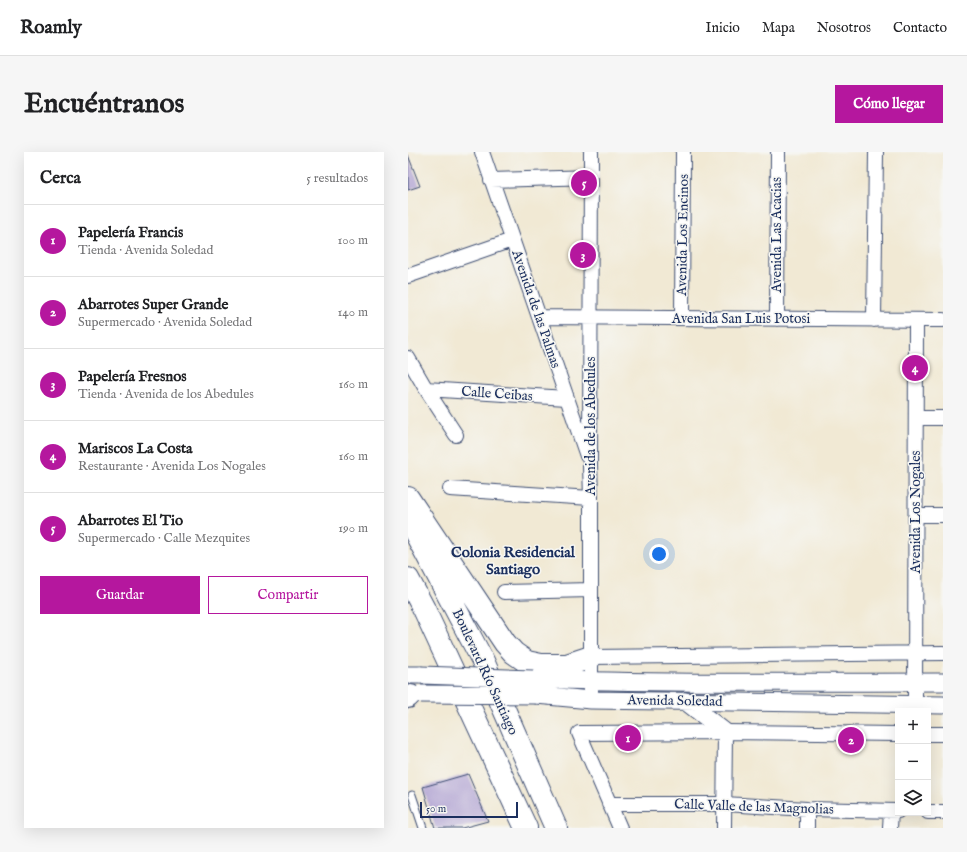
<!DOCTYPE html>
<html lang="es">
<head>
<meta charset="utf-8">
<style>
	body { margin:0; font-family:"IM FELL English",serif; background:#f6f6f6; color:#202124 }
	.controls { position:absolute; right:12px; bottom:12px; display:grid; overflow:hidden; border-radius:0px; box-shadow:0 4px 16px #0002 }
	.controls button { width:36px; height:36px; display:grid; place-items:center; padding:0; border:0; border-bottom:1px solid #e0e0e0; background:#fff; color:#202124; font:20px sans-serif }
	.scale { position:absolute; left:12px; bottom:10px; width:98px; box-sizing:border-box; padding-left:4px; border:2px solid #1b2f5e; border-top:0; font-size:11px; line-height:14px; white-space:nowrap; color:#1b2f5e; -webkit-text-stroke:3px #f6f6f2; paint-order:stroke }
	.you { position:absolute; left:251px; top:402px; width:14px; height:14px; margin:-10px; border:3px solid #fff; border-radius:50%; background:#1a73e8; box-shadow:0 0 0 6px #1a73e833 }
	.badge { display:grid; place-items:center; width:26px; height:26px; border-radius:50%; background:#b5179e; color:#fff; font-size:13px; font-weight:700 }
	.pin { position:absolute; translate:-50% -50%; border:2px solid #fff; box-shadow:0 1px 4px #0006 }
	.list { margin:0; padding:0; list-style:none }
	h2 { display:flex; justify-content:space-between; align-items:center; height:52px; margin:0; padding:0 16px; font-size:17px }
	h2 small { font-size:13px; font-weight:400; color:#757577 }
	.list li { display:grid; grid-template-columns:26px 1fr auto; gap:12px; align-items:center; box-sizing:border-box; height:72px; padding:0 16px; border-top:1px solid #e0e0e0 }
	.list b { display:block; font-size:15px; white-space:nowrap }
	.list p { margin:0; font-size:13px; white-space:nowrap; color:#757577 }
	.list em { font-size:13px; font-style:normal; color:#757577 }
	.actions { display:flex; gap:8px; padding:12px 16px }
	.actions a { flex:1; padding:9px 0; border:1px solid #b5179e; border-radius:0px; text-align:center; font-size:14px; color:#b5179e }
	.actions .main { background:#b5179e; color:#fff }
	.icon { flex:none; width:22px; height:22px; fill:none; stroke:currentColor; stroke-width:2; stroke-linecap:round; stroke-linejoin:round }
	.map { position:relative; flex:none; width:535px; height:676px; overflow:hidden; border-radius:0px }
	header { display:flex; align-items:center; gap:24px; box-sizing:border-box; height:56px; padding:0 20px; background:#fff; border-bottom:1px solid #e0e0e0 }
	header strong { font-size:19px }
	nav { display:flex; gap:22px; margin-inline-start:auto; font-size:14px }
	.intro { display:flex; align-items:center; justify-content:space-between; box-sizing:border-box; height:96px; padding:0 24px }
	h1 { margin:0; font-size:28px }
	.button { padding:10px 18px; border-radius:0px; background:#b5179e; color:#fff; font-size:14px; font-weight:700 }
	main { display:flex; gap:24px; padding:0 24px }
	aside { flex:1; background:#fff; border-radius:0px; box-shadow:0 4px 16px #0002 }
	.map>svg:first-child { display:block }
	.building { fill:#ac9dd0 }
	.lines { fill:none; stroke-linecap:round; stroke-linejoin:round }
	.service-casing { stroke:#3b4b70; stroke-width:9 }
	.minor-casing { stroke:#3b4b70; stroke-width:16 }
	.tertiary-casing { stroke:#3b4b70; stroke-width:19 }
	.secondary-casing { stroke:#3b4b70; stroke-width:22 }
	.primary-casing { stroke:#3b4b70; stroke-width:24 }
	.service { stroke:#fff; stroke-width:7 }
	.minor { stroke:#fff; stroke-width:14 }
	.tertiary { stroke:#fff; stroke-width:17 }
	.secondary { stroke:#fff; stroke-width:20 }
	.primary { stroke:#fff; stroke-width:22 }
	.tertiary-bridge-casing { stroke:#3b4b70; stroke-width:19; stroke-linecap:butt }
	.tertiary-bridge { stroke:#fff; stroke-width:17 }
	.labels { text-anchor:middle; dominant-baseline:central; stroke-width:3; stroke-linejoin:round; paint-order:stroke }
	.street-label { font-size:14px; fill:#1b2f5e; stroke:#f6f6f2 }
	.neighbourhood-label { font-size:15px; font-weight:bold; fill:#1b2f5e; stroke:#f6f6f2 }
</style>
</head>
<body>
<header>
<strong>Roamly</strong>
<nav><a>Inicio</a><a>Mapa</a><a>Nosotros</a><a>Contacto</a></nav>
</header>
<div class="intro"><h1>Encuéntranos</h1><a class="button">Cómo llegar</a></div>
<main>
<aside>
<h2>Cerca<small>5 resultados</small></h2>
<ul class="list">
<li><span class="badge">1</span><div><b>Papelería Francis</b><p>Tienda · Avenida Soledad</p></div><em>100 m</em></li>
<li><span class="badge">2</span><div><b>Abarrotes Super Grande</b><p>Supermercado · Avenida Soledad</p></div><em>140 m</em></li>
<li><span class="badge">3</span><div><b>Papelería Fresnos</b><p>Tienda · Avenida de los Abedules</p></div><em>160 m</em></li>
<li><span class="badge">4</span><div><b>Mariscos La Costa</b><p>Restaurante · Avenida Los Nogales</p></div><em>160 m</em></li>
<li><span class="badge">5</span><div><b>Abarrotes El Tio</b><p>Supermercado · Calle Mezquites</p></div><em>190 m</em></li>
</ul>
<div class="actions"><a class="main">Guardar</a><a>Compartir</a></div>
</aside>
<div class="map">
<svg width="535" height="676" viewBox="0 0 535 676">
	<rect width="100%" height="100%" fill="#f6f6f2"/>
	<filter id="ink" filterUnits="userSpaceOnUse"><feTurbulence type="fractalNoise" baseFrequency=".025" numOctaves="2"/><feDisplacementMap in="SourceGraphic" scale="8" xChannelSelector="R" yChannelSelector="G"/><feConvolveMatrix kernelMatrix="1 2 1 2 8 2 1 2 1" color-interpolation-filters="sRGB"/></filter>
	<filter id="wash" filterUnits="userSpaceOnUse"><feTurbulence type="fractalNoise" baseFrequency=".012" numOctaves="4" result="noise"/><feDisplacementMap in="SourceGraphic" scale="16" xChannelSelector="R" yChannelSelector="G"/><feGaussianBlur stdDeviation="0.9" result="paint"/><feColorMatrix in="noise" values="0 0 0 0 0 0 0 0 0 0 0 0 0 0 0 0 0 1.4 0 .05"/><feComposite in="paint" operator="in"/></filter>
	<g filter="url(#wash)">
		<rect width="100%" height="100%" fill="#f1e9d4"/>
		<g id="blocks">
			<path class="building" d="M0 3 12 34 0 38Z
				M60 622 80 669 54 676H27L15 635Z"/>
		</g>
	</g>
	<g filter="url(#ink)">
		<use href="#blocks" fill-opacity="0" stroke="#3b4b70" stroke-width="1"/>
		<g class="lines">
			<defs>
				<path id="service" d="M4 643 15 676"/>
				<path id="minor" d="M74 0 179 304
					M183 0 182 313 183 346V548
					M83 28 183 25
					M0 124 104 88
					M131 165 535 168
					M274 166 275 0
					M369 167 370 0
					M466 168 468 0
					M0 206 18 237 48 283
					M18 237 159 246
					M508 266H535
					M42 337 183 346
					M508 363H535
					M96 440 183 438
					M183 505 535 501
					M507 553 508 168
					M520 582H535
					M201 652H317L399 657 490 659
					M520 660H535
					M212 676 171 581 317 580 490 582
					M316 676 317 580
					M399 676V657
					M482 676 483 659"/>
				<path id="tertiary" d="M0 523H13
					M125 527C262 532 398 530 535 530
					M128 543 183 548 535 553
					M277 549 317 580"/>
				<path id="secondary" d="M0 546 3 543"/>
				<path id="primary" d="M0 346 97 491 106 501 119 510 133 513H159L183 505
					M0 367 75 509 148 676
					M0 427 16 457 118 676"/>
			</defs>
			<use href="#service" class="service-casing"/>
			<use href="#minor" class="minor-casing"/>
			<use href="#tertiary" class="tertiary-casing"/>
			<use href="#secondary" class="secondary-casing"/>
			<use href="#primary" class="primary-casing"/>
			<use href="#service" class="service"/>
			<use href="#minor" class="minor"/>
			<use href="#tertiary" class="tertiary"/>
			<use href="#secondary" class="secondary"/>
			<use href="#primary" class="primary"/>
			<defs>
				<path id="tertiary-bridge" d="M13 523 125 527
					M13 542 128 543"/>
			</defs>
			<use href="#tertiary-bridge" class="tertiary-bridge-casing"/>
			<use href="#tertiary-bridge" class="tertiary-bridge"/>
		</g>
	</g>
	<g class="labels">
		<g class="street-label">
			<text transform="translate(275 83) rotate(-89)">Avenida Los Encinos</text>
			<text transform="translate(369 83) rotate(-90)">Avenida Las Acacias</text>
			<text transform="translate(128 157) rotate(71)">Avenida de las Palmas</text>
			<text x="333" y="167">Avenida San Luis Potosi</text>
			<text transform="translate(89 242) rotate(4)">Calle Ceibas</text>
			<text transform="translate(183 274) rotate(-90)">Avenida de los Abedules</text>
			<text transform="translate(508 360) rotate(-90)">Avenida Los Nogales</text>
			<text transform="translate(77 520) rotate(65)">Boulevard Río Santiago</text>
			<text transform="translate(267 549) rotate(1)">Avenida Soledad</text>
			<text transform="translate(346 655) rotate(2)">Calle Valle de las Magnolias</text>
		</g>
		<g class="neighbourhood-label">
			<text x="105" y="400">Colonia Residencial<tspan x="105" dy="17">Santiago</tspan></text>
		</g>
	</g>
</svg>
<div class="controls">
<button>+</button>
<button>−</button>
<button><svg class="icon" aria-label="layers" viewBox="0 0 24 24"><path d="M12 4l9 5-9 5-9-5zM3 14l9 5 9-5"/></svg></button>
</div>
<div class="scale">50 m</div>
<div class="you"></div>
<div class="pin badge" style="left:220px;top:586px">1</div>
<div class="pin badge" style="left:443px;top:588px">2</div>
<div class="pin badge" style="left:175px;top:103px">3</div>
<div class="pin badge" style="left:507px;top:216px">4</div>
<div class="pin badge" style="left:176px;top:31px">5</div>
</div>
</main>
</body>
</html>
